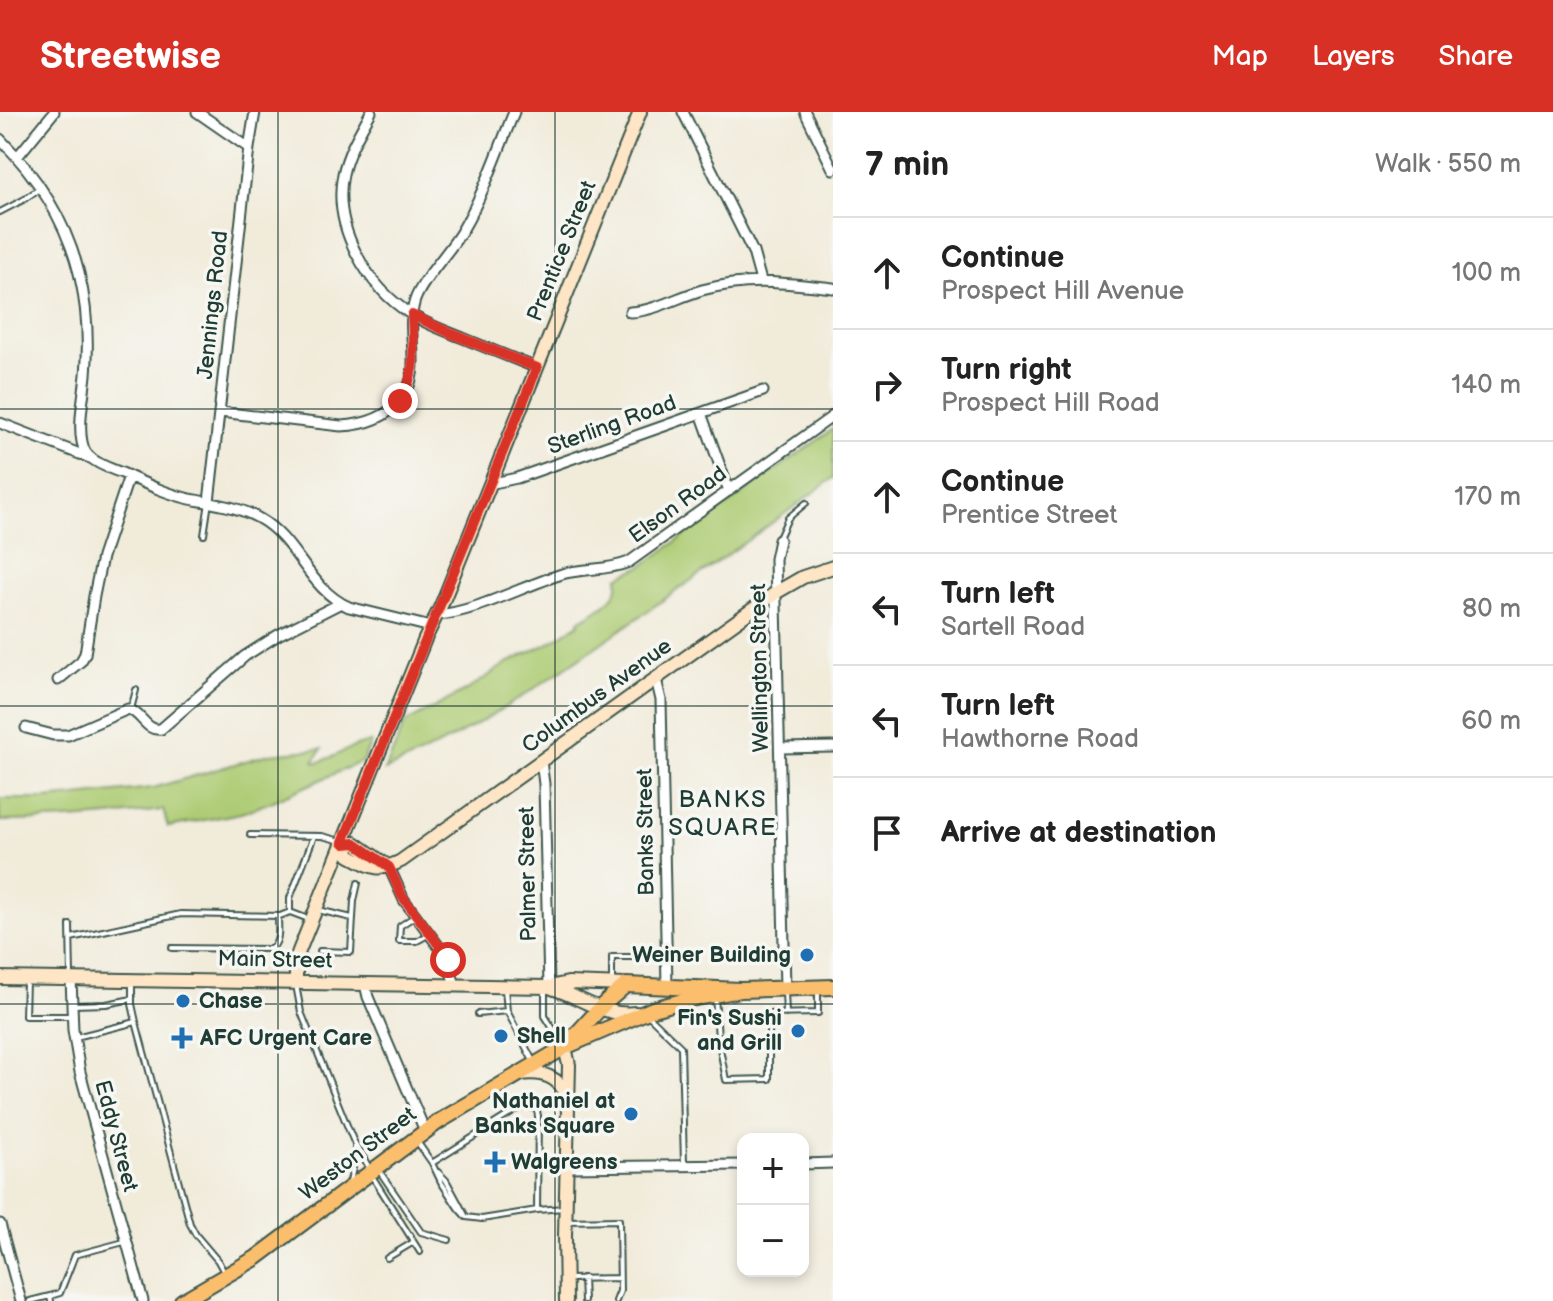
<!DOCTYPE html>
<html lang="en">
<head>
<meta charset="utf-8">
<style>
	body { margin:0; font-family:"Balsamiq Sans",sans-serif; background:#f6f6f6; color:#222 }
	.controls { position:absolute; right:24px; bottom:24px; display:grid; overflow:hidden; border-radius:16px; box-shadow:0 4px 12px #0003 }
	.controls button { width:72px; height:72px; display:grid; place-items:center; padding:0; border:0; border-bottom:2px solid #e0e0e0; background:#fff; color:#222; font:40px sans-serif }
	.stop { position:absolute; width:24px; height:24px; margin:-18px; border:6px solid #d93025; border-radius:50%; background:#fff }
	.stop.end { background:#d93025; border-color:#fff; box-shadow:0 2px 8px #0008 }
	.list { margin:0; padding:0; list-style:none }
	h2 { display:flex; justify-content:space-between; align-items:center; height:104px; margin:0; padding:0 32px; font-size:34px }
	h2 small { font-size:26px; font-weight:400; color:#767676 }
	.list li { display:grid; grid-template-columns:52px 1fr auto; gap:24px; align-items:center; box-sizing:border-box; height:112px; padding:0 32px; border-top:2px solid #e0e0e0 }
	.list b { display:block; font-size:30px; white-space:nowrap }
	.list p { margin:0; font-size:26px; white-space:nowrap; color:#767676 }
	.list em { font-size:26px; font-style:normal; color:#767676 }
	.icon { flex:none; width:44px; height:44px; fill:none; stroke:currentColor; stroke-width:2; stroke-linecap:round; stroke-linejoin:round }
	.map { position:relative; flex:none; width:833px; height:1189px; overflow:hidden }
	header { display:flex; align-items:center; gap:48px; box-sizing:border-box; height:112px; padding:0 40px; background:#d93025; color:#fff }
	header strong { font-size:38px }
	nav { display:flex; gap:44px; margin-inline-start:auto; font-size:28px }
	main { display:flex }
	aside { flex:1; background:#fff }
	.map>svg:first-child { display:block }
	.green { fill:#aecc74; stroke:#668454; stroke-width:2 }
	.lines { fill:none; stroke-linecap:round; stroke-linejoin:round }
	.lane-casing { stroke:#3e574d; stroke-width:8 }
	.street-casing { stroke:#3e574d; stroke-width:13 }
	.secondary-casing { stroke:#3e574d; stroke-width:16 }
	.primary-casing { stroke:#3e574d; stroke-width:18 }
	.lane { stroke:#fff; stroke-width:4 }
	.street { stroke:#fff; stroke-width:9 }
	.secondary { stroke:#fde5c5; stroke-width:12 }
	.primary { stroke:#fabe6d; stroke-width:14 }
	.route { stroke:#d93025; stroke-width:10 }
	.grid { fill:none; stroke:#1f3d34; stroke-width:2; stroke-opacity:0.55 }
	.poi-dot { fill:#1f6fb2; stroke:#f6f6f2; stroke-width:3 }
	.labels { text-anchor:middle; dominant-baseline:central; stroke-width:7; stroke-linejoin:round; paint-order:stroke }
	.street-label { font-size:22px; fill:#1f3d34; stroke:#f6f6f2 }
	.poi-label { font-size:22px; font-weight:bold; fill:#1f3d34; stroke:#f6f6f2; text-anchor:start }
	.neighbourhood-label { font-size:24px; letter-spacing:2px; fill:#1f3d34; stroke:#f6f6f2 }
</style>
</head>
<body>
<header>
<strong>Streetwise</strong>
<nav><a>Map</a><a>Layers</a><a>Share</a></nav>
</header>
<main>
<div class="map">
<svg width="833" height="1189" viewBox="0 0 833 1189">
	<rect width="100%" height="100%" fill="#f6f6f2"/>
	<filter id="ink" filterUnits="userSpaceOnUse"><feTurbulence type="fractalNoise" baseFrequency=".0125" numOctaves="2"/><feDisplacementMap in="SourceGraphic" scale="16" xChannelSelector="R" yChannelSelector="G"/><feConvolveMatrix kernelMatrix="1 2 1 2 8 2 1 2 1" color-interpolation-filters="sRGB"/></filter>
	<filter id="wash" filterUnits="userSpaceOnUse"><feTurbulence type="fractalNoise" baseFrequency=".006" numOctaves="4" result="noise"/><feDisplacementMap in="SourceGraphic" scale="32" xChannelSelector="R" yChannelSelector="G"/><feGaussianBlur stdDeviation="1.8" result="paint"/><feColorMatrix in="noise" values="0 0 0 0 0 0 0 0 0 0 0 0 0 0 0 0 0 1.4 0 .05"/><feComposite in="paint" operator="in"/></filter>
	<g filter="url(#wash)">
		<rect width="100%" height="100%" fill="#f1ebda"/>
		<path class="green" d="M833 317V366C760 421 685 473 610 525 538 575 466 625 385 658L405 611 467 578 507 551 549 531 579 512V509C596 498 622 488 618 465L642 454Z
			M371 630 363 649 271 690 241 701 168 715 163 698C108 705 55 709 0 709V687H46L153 676 269 642 322 637 314 649 316 651C334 646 351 633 371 630Z"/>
	</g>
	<g filter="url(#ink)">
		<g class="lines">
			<defs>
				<path id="lane" d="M0 100 23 88 39 77
					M204 423 209 390
					M779 426 788 406 806 391
					M131 597 136 578
					M250 723 322 724 341 729
					M318 798 352 806
					M290 800V786L314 724
					M415 804 400 814 399 829H417L428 823
					M70 813 71 864
					M71 826 181 802 280 804 290 800 311 808
					M172 836 270 837C281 831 278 816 278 804
					M320 839 351 840 354 789 358 771
					M26 869 25 904H72
					M132 870V892L136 910 190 1112 196 1123 218 1149 225 1162
					M612 870V845H666
					M296 873 301 900 353 1028 370 1057
					M505 877 507 899 533 949
					M545 877V904L562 931
					M785 880 786 902
					M715 884 718 926 726 968 769 967V902L818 901V879
					M72 893 106 892 132 887
					M478 902 507 899
					M648 903 681 935 684 1052
					M76 925 136 910
					M416 1028 432 1051 441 1070 458 1096 466 1105 482 1107 537 1098 564 1096
					M432 1051 518 997C525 994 532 993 537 999L538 1004 537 1098
					M378 1057 421 1120 449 1128
					M438 1060 446 1068 465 1103
					M372 1064 420 1140
					M350 1069 355 1047V1034
					M566 1109 619 1108 620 1179 616 1189
					M387 1146 412 1131
					M583 1166 584 1189
					M568 1167 619 1166
					M50 1184 60 1181 75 1143 124 1130
					M30 1189 50 1184 51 1189"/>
				<path id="street" d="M197 0 249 36
					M371 0C360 20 348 39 343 62 332 115 367 175 412 203 428 213 446 219 463 226 487 236 512 246 537 256
					M683 0 753 140 761 169
					M805 0 833 57
					M0 27C37 64 66 109 79 161 87 194 89 229 86 263 84 283 78 311 82 330 83 335 86 342 90 345 98 353 112 357 122 361 144 371 167 382 190 387 215 392 238 394 260 407 297 428 309 478 349 495L431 515
					M18 44 54 0
					M630 200C655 199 678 185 702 178 749 165 786 171 833 176
					M220 300 341 314C363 313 386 306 401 288 425 258 404 221 415 188 423 166 450 140 463 117 484 81 498 39 514 0
					M701 301 729 379
					M0 311 90 346
					M489 372 517 366 763 279
					M209 390 249 36 255 0
					M779 428 775 447 785 876
					M437 503C476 500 523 474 562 462 584 456 607 459 629 450L833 304
					M656 567 661 588 667 874
					M58 568 81 549 85 542 94 484 102 445 129 364
					M26 616 53 623H68L128 597C142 601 146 620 161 617L245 544 278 523 341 491
					M780 636 833 635
					M541 649 544 672 549 875
					M389 755 404 788 446 844 455 873
					M71 866 73 918 80 960 143 1189
					M365 872 368 885 425 1019
					M803 1052 833 1051
					M566 1055 743 1053
					M0 1112 21 1189"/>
				<path id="secondary" d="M343 730 345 732 349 743C371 755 378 761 401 749L777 480 803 465 833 455
					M345 732 355 731 389 755
					M0 866 549 875 568 871 626 873
					M296 871V848L299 839 425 527 441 494 640 0
					M552 876C581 885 604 905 636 901
					M565 935 569 953 565 1124 566 1189
					M521 962C542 959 560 965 567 985"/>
				<path id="primary" d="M570 929 604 892 626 873 741 878 833 875
					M182 1189 256 1146 438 1010 565 935 653 897 690 887 741 878"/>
			</defs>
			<use href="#lane" class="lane-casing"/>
			<use href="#street" class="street-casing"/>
			<use href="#secondary" class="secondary-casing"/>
			<use href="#primary" class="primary-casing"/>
			<use href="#lane" class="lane"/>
			<use href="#street" class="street"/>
			<use href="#secondary" class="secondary"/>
			<use href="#primary" class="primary"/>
		</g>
	</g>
	<g class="lines" filter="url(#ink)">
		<path class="route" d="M400 289C418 260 413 235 412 203L450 221 537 256 343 730 345 732 355 731 389 755 402 784 441 836 448 848"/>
	</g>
	<path class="grid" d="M278 0V1189M555 0V1189M0 297H833M0 594H833M0 892H833"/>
	<g class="poi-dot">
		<circle cx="807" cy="843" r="8"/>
		<circle cx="183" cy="889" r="8"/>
		<circle cx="798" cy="919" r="8"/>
		<circle cx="501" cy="924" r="8"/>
		<path d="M178 914h8v8h8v8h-8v8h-8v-8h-8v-8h8z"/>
		<circle cx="631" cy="1002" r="8"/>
		<path d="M491 1038h8v8h8v8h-8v8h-8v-8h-8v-8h8z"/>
	</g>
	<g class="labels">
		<g class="street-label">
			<text transform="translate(562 139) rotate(-68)">Prentice Street</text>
			<text transform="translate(213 193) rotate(-84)">Jennings Road</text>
			<text transform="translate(612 313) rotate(-20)">Sterling Road</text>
			<text transform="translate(678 393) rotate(-36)">Elson Road</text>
			<text transform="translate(760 556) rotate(-91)">Wellington Street</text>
			<text transform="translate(597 584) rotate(-36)">Columbus Avenue</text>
			<text transform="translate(646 720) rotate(-91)">Banks Street</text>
			<text transform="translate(528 762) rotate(-91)">Palmer Street</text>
			<text transform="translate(275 848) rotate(1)">Main Street</text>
			<text transform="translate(116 1024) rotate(75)">Eddy Street</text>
			<text transform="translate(358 1042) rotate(-37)">Weston Street</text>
		</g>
		<g class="poi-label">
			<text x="791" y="843" text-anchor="end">Weiner Building</text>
			<text x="199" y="889">Chase</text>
			<text x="782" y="906" text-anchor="end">Fin's Sushi<tspan x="782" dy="25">and Grill</tspan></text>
			<text x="517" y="924">Shell</text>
			<text x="200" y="926">AFC Urgent Care</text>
			<text x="615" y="989" text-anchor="end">Nathaniel at<tspan x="615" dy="25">Banks Square</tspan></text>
			<text x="511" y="1050">Walgreens</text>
		</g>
		<g class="neighbourhood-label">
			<text x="723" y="687">BANKS<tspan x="723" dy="28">SQUARE</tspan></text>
		</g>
	</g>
</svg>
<div class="controls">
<button>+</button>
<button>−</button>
</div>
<div class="stop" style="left:448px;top:848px"></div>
<div class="stop end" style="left:400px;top:289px"></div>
</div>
<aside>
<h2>7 min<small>Walk · 550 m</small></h2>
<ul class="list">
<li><svg class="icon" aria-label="ahead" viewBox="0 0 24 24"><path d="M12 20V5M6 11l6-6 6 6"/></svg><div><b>Continue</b><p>Prospect Hill Avenue</p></div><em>100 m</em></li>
<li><svg class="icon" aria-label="right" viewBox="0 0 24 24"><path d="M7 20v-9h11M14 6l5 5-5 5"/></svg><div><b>Turn right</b><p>Prospect Hill Road</p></div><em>140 m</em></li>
<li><svg class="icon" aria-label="ahead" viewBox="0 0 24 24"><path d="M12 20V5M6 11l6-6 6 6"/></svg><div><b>Continue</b><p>Prentice Street</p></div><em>170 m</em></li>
<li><svg class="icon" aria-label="left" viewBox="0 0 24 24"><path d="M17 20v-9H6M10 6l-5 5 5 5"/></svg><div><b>Turn left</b><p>Sartell Road</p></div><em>80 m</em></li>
<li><svg class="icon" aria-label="left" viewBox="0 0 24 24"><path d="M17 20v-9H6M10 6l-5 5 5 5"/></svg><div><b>Turn left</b><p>Hawthorne Road</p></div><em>60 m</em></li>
<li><svg class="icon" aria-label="arrive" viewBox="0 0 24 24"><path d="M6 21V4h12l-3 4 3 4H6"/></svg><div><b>Arrive at destination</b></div></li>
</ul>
</aside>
</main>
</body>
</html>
